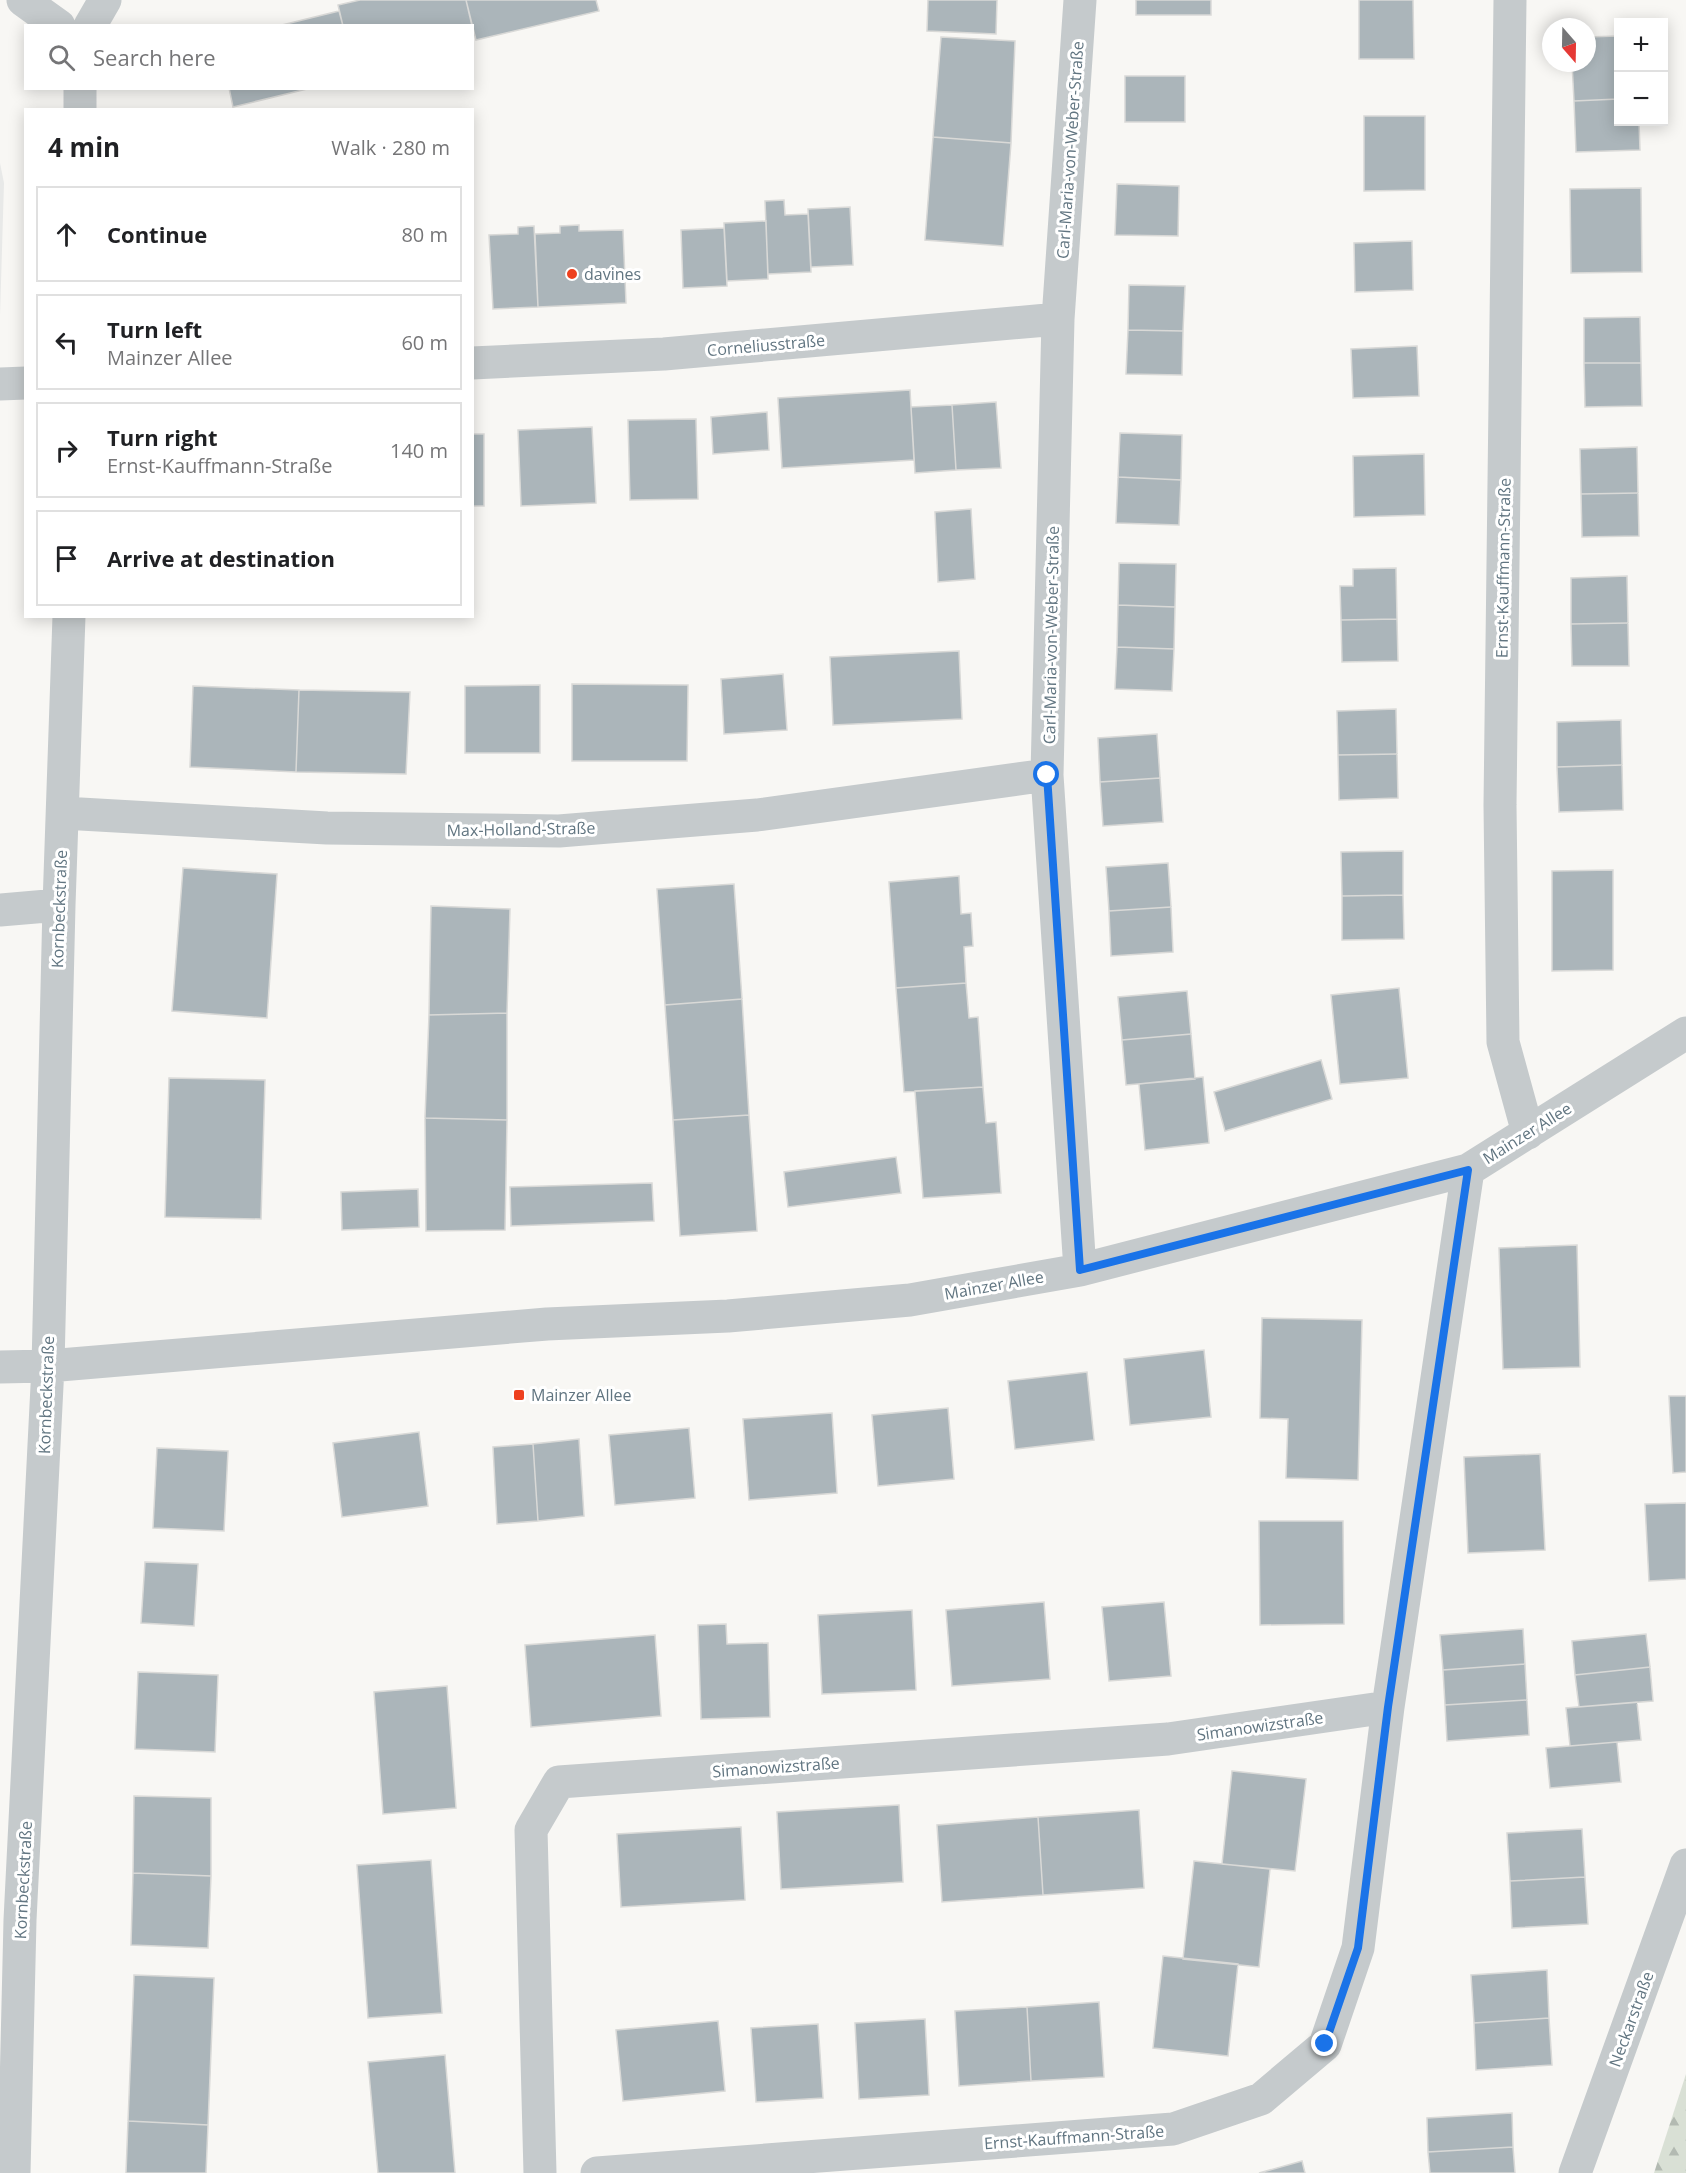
<!DOCTYPE html>
<html lang="en">
<head>
<meta charset="utf-8">
<style>
	body { margin:0; font-family:"Open Sans",sans-serif; background:#f6f6f6; color:#202124 }
	.controls { position:absolute; right:18px; top:18px; display:grid; overflow:hidden; border-radius:0px; box-shadow:0 3px 15px #0003 }
	.controls button { width:54px; height:54px; display:grid; place-items:center; padding:0; border:0; border-bottom:2px solid #e0e0e0; background:#fff; color:#202124; font:30px sans-serif }
	.compass { position:absolute; left:1542px; top:18px; width:54px; height:54px; border-radius:50%; background:#fff; box-shadow:0 3px 15px #0003; rotate:160deg }
	.stop { position:absolute; width:18px; height:18px; margin:-14px; border:4px solid #1a73e8; border-radius:50%; background:#fff }
	.stop.end { background:#1a73e8; border-color:#fff; box-shadow:0 2px 6px #0008 }
	.list { margin:0; padding:0; list-style:none }
	h2 { display:flex; justify-content:space-between; align-items:center; height:78px; margin:0; padding:0 24px; font-size:26px }
	h2 small { font-size:20px; font-weight:400; color:#757577 }
	.list li { display:grid; grid-template-columns:39px 1fr auto; gap:18px; align-items:center; box-sizing:border-box; height:96px; margin:0 12px 12px; padding:0 12px; border:2px solid #e0e0e0; border-radius:0px }
	.list b { display:block; font-size:22px; white-space:nowrap }
	.list p { margin:0; font-size:20px; white-space:nowrap; color:#757577 }
	.list em { font-size:20px; font-style:normal; color:#757577 }
	.icon { flex:none; width:33px; height:33px; fill:none; stroke:currentColor; stroke-width:2; stroke-linecap:round; stroke-linejoin:round }
	.map { position:relative; flex:none; width:1686px; height:2173px; overflow:hidden }
	.search { position:absolute; background:#fff; box-shadow:0 3px 15px #0003; left:24px; top:24px; width:450px; height:66px; display:flex; align-items:center; gap:15px; box-sizing:border-box; padding:0 21px; border-radius:0px; color:#757577; font-size:22px }
	.panel { position:absolute; background:#fff; box-shadow:0 3px 15px #0003; left:24px; top:108px; width:450px; height:510px; border-radius:0px }
	.map>svg:first-child { display:block }
	.built { fill:#e8e9e8 }
	.forest { fill:url(#forest-firs) }
	.building { fill:#abb5ba; stroke:#d9d9d7; stroke-width:1.5 }
	.lines { fill:none; stroke-linecap:round; stroke-linejoin:round }
	.minor { stroke:#c5cacc; stroke-width:33 }
	.route { stroke:#1a73e8; stroke-width:8 }
	.poi-dot { fill:#ee401e; stroke:#fff; stroke-width:2 }
	.labels { text-anchor:middle; dominant-baseline:central; stroke-width:6; stroke-linejoin:round; paint-order:stroke }
	.street-label { font-size:16px; fill:#617581; stroke:#fff }
	.poi-label { font-size:16px; fill:#617581; stroke:#fff; text-anchor:start }
</style>
</head>
<body>
<div class="map">
<svg width="1686" height="2173" viewBox="0 0 1686 2173">
	<defs>
		<pattern id="forest-firs" width="22" height="20" patternUnits="userSpaceOnUse" patternTransform="scale(1.5)"><rect width="22" height="20" fill="#d9e0d5"/><path d="M5 1l3.5 6h-7zM16 11l3.5 6h-7z" fill="#b3bab2"/></pattern>
	</defs>
	<rect width="100%" height="100%" fill="#f8f7f4"/>
	<path class="built" d="M0 163 4 183 0 316Z"/>
	<path class="forest" d="M1686 2074V2173H1654Z"/>
	<path class="building" d="M360 0H466L472 26H343L338 5Z
		M466 0H596L599 11 476 40Z
		M928 0H997L996 34 927 31Z
		M1136 0H1211V15H1136Z
		M1359 0H1413L1414 59H1359Z
		M339 11 343 26H278Z
		M1618 36V99L1574 101 1572 63H1587V37Z
		M941 37 1015 41 1011 143 933 137Z
		M1125 76H1185V122H1125Z
		M229 88H311L233 107Z
		M1618 99V122H1639L1640 150 1576 152 1574 101Z
		M1364 116H1425V190L1364 191Z
		M933 137 1011 143 1003 246 925 240Z
		M1117 184 1179 186 1178 236 1115 235Z
		M1641 188 1642 272 1571 273 1570 189Z
		M784 200 785 215 808 214 811 272 768 274 765 201Z
		M850 207 853 265 811 267 808 209Z
		M766 221 768 279 727 281 724 223Z
		M579 225V231L623 230 626 303 538 307 535 234 560 233V226Z
		M534 226 538 307 493 309 489 235 518 234V227Z
		M724 228 727 286 683 288 681 230Z
		M1412 241 1413 290 1355 292 1354 243Z
		M1129 285 1185 286 1183 331 1128 330Z
		M1640 317 1641 363H1584V318Z
		M1128 330 1183 331 1182 375 1126 374Z
		M1417 346 1419 396 1353 398 1351 349Z
		M1584 363H1641L1642 406 1585 407Z
		M910 390 914 460 782 468 778 398Z
		M996 402 1001 468 956 470 952 405Z
		M952 405 956 470 915 473 911 407Z
		M767 412 769 450 713 454 711 417Z
		M696 419 698 499 630 500 628 420Z
		M592 427 596 503 521 506 518 430Z
		M1120 433 1182 435 1181 480 1118 477Z
		M472 434H484V506H472Z
		M1637 447 1638 493 1581 494 1580 449Z
		M1424 454 1425 515 1354 517 1353 456Z
		M1118 477 1181 480 1179 525 1116 523Z
		M1638 493 1639 536 1582 537 1581 494Z
		M971 509 975 579 938 582 935 512Z
		M1119 563 1176 564 1175 607 1118 605Z
		M1396 568 1397 619 1341 620 1340 586H1353V569Z
		M1627 576 1628 623 1571 624V578Z
		M1118 605 1175 607 1174 649 1117 647Z
		M1397 619 1398 661 1342 662 1341 620Z
		M1628 623 1629 666H1572L1571 624Z
		M1117 647 1174 649 1172 691 1115 689Z
		M959 651 962 719 833 725 830 657Z
		M783 674 787 730 724 734 721 679Z
		M572 684 688 685 687 761H572Z
		M540 685V753H465V686Z
		M193 686 299 690 296 772 190 767Z
		M299 690 410 692 406 774 296 772Z
		M1396 709 1397 754 1338 755 1337 711Z
		M1621 720 1622 765 1557 767V722Z
		M1157 734 1160 778 1100 782 1098 738Z
		M1397 754 1398 798 1339 800 1338 755Z
		M1622 765 1623 810 1559 812 1557 767Z
		M1160 778 1163 822 1103 826 1100 782Z
		M1403 851V895L1342 896 1341 852Z
		M1168 863 1171 907 1109 911 1106 867Z
		M183 868 277 874 267 1018 172 1011Z
		M1613 870V970L1552 971V871Z
		M959 876 961 914 971 913 973 946 964 947 966 983 896 988 889 882Z
		M734 884 742 999 665 1005 657 889Z
		M1403 895 1404 939 1342 940V896Z
		M431 906 510 909 507 1013 429 1015Z
		M1171 907 1173 952 1111 956 1109 911Z
		M966 983 969 1018 978 1017 983 1087 904 1092 896 988Z
		M1399 988 1408 1078 1340 1084 1331 995Z
		M1187 991 1191 1034 1122 1040 1118 997Z
		M742 999 749 1115 673 1120 665 1005Z
		M507 1013V1120L425 1118 429 1015Z
		M1191 1034 1195 1079 1126 1085 1122 1040Z
		M1321 1060 1332 1099 1225 1131 1214 1092Z
		M1203 1077 1209 1143 1145 1150 1139 1084Z
		M169 1078 265 1080 261 1219 165 1217Z
		M983 1087 986 1123 996 1122 1001 1193 923 1198 915 1091Z
		M749 1115 757 1231 680 1236 673 1120Z
		M425 1118 507 1120 505 1230 426 1231Z
		M896 1157 901 1193 788 1207 784 1172Z
		M652 1183 654 1221 511 1226 510 1187Z
		M418 1189 419 1227 342 1230 341 1192Z
		M1577 1245 1580 1367 1503 1369 1499 1248Z
		M1262 1318 1362 1320 1358 1480 1286 1478 1288 1419 1260 1418Z
		M1204 1350 1211 1417 1130 1425 1124 1359Z
		M1087 1372 1094 1440 1015 1449 1008 1381Z
		M1669 1396H1686V1472L1673 1473Z
		M948 1408 954 1479 878 1486 872 1415Z
		M832 1413 837 1493 749 1500 743 1419Z
		M689 1428 695 1498 615 1505 609 1435Z
		M419 1432 428 1506 342 1517 333 1443Z
		M579 1439 584 1516 538 1521 533 1444Z
		M533 1444 538 1521 497 1524 493 1447Z
		M157 1448 228 1451 224 1531 153 1528Z
		M1540 1454 1545 1550 1468 1553 1464 1457Z
		M1686 1503V1579L1649 1581 1645 1504Z
		M1259 1521H1343L1344 1624 1260 1625Z
		M145 1562 198 1564 194 1626 141 1623Z
		M1044 1602 1050 1679 952 1686 946 1610Z
		M1164 1602 1171 1676 1109 1681 1102 1607Z
		M912 1610 916 1690 822 1694 818 1615Z
		M726 1624 727 1644 768 1643 770 1717 701 1719 698 1625Z
		M1523 1629 1525 1664 1443 1670 1440 1635Z
		M1646 1634 1650 1667 1575 1675 1572 1641Z
		M655 1635 661 1716 531 1727 525 1645Z
		M1525 1664 1527 1700 1445 1705 1443 1670Z
		M1650 1667 1653 1701 1579 1707 1575 1675Z
		M138 1672 218 1675 215 1752 135 1749Z
		M447 1686 456 1808 383 1814 374 1692Z
		M1527 1700 1529 1735 1447 1741 1445 1705Z
		M1637 1702 1641 1740 1570 1746 1566 1708Z
		M1617 1742 1621 1782 1550 1788 1546 1748Z
		M1232 1771 1306 1779 1295 1871 1222 1864Z
		M134 1796 211 1798V1876L133 1873Z
		M899 1805 903 1882 781 1889 777 1812Z
		M1139 1810 1144 1888 1043 1895 1038 1817Z
		M1038 1817 1043 1895 942 1902 937 1825Z
		M741 1827 745 1900 621 1907 617 1834Z
		M1582 1829 1585 1877 1510 1881 1507 1833Z
		M431 1860 442 2013 368 2018 357 1865Z
		M1194 1861 1270 1869 1259 1967 1183 1959Z
		M133 1873 211 1876 208 1948 131 1945Z
		M1585 1877 1588 1924 1512 1928 1510 1881Z
		M1163 1956 1238 1964 1228 2056 1153 2048Z
		M1547 1970 1549 2018 1474 2023 1471 1975Z
		M134 1975 214 1978 208 2125 128 2121Z
		M1099 2002 1104 2077 1031 2081 1027 2007Z
		M1027 2007 1031 2081 959 2086 955 2011Z
		M1549 2018 1552 2065 1476 2070 1474 2023Z
		M925 2019 929 2095 859 2099 855 2023Z
		M718 2021 725 2091 623 2101 616 2030Z
		M818 2024 823 2098 756 2102 751 2028Z
		M445 2055 455 2173H378L368 2062Z
		M1512 2113 1513 2147 1428 2152 1427 2118Z
		M128 2121 208 2125 206 2173H126Z
		M1513 2147 1515 2173H1430L1428 2152Z
		M1302 2161 1305 2173H1259Z"/>
	<g class="lines">
		<path class="minor" d="M23 0 59 26
			M1510 0 1500 805 1503 1042 1528 1133
			M90 26 105 0
			M80 110V88
			M472 363 664 354 1058 319
			M0 384 26 383
			M63 813 327 828 559 831 757 815 1047 775
			M0 910 59 905
			M1080 1270 1047 775 1058 319 1080 0
			M0 1367 48 1366 547 1324 728 1316 910 1300 1080 1270 1468 1170 1686 1033
			M14 2173 20 1920 48 1366 59 905 69 616
			M540 2173 531 1830 559 1782 1168 1739 1388 1707
			M597 2173 1173 2129 1261 2099 1325 2045 1358 1948 1388 1707 1468 1170
			M1575 2173 1686 1865"/>
	</g>
	<g class="lines">
		<path class="route" d="M1047 775 1080 1270 1468 1170 1388 1707 1358 1948 1325 2044"/>
	</g>
	<g class="poi-dot">
		<circle cx="572" cy="274" r="6"/>
		<rect x="513" y="1389" width="12" height="12" rx="3"/>
	</g>
	<g class="labels">
		<g class="street-label">
			<text transform="translate(1070 150) rotate(-86)">Carl-Maria-von-Weber-Straße</text>
			<text transform="translate(766 345) rotate(-5)">Corneliusstraße</text>
			<text transform="translate(1503 568) rotate(-89)">Ernst-Kauffmann-Straße</text>
			<text transform="translate(1051 635) rotate(-89)">Carl-Maria-von-Weber-Straße</text>
			<text transform="translate(521 829) rotate(-1)">Max-Holland-Straße</text>
			<text transform="translate(59 909) rotate(-88)">Kornbeckstraße</text>
			<text transform="translate(1527 1133) rotate(-32)">Mainzer Allee</text>
			<text transform="translate(994 1285) rotate(-10)">Mainzer Allee</text>
			<text transform="translate(46 1395) rotate(-88)">Kornbeckstraße</text>
			<text transform="translate(1260 1726) rotate(-8)">Simanowizstraße</text>
			<text transform="translate(776 1767) rotate(-4)">Simanowizstraße</text>
			<text transform="translate(23 1880) rotate(-87)">Kornbeckstraße</text>
			<text transform="translate(1631 2019) rotate(-70)">Neckarstraße</text>
			<text transform="translate(1074 2137) rotate(-4)">Ernst-Kauffmann-Straße</text>
		</g>
		<g class="poi-label">
			<text x="584" y="274">davines</text>
			<text x="531" y="1395">Mainzer Allee</text>
		</g>
	</g>
</svg>
<div class="controls">
<button>+</button>
<button>−</button>
</div>
<svg class="compass" viewBox="-18 -18 36 36"><path d="M0-13l5 13h-10z" fill="#e53935"/><path d="M0 13l5-13h-10z" fill="#757577"/></svg>
<div class="stop" style="left:1047px;top:775px"></div>
<div class="stop end" style="left:1325px;top:2044px"></div>
<div class="search"><svg class="icon" aria-label="search" viewBox="0 0 24 24"><circle cx="10" cy="10" r="6"/><path d="M15 15l6 6"/></svg>Search here</div>
<section class="panel">
<h2>4 min<small>Walk · 280 m</small></h2>
<ul class="list">
<li><svg class="icon" aria-label="ahead" viewBox="0 0 24 24"><path d="M12 20V5M6 11l6-6 6 6"/></svg><div><b>Continue</b></div><em>80 m</em></li>
<li><svg class="icon" aria-label="left" viewBox="0 0 24 24"><path d="M17 20v-9H6M10 6l-5 5 5 5"/></svg><div><b>Turn left</b><p>Mainzer Allee</p></div><em>60 m</em></li>
<li><svg class="icon" aria-label="right" viewBox="0 0 24 24"><path d="M7 20v-9h11M14 6l5 5-5 5"/></svg><div><b>Turn right</b><p>Ernst-Kauffmann-Straße</p></div><em>140 m</em></li>
<li><svg class="icon" aria-label="arrive" viewBox="0 0 24 24"><path d="M6 21V4h12l-3 4 3 4H6"/></svg><div><b>Arrive at destination</b></div></li>
</ul>
</section>
</div>
</body>
</html>
